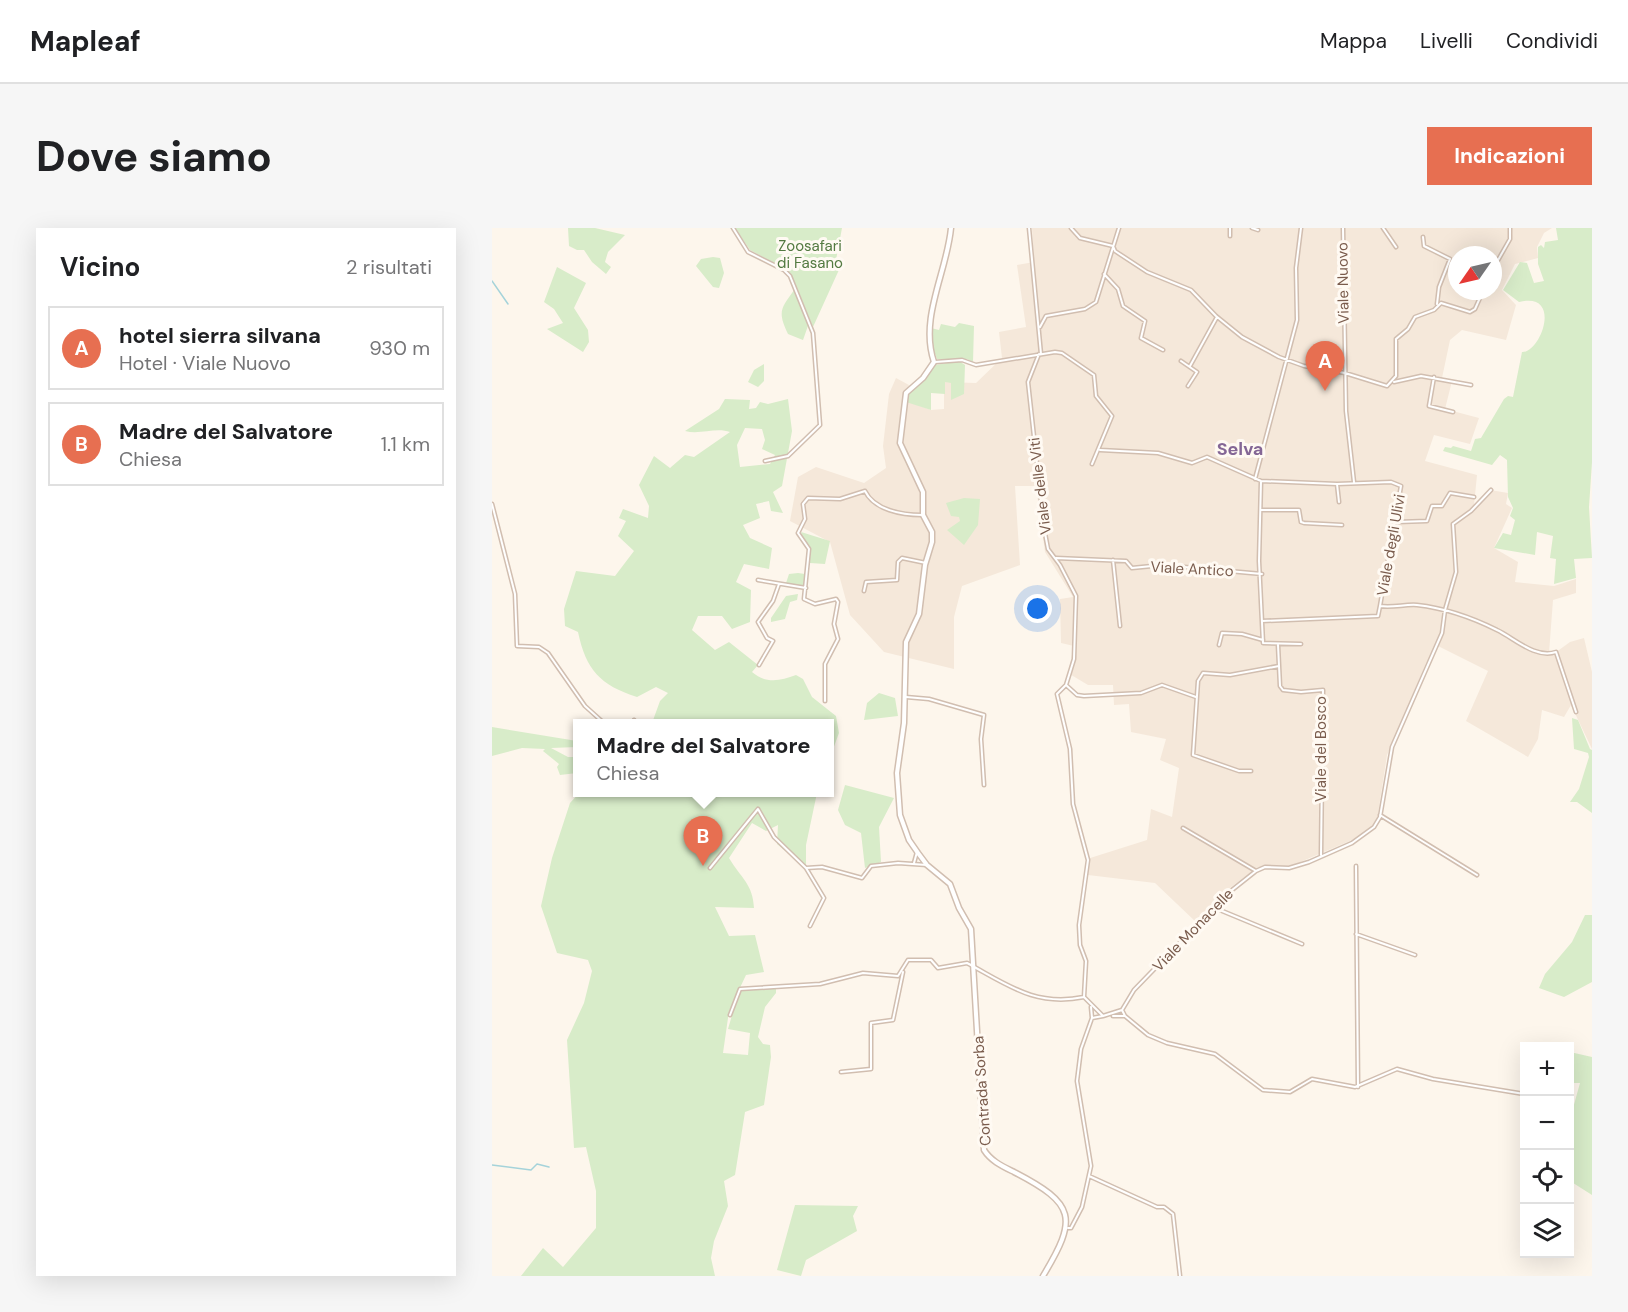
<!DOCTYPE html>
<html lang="it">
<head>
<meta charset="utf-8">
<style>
	body { margin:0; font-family:"DM Sans",sans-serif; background:#f6f6f6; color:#202124 }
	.controls { position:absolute; right:18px; bottom:18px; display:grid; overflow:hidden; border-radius:0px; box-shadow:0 6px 24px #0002 }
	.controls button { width:54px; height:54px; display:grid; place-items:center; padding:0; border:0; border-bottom:2px solid #e0e0e0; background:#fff; color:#202124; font:30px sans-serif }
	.compass { position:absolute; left:956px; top:18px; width:54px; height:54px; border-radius:50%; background:#fff; box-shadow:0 6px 24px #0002; rotate:236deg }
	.you { position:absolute; left:546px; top:381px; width:21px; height:21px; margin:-15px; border:4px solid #fff; border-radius:50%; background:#1a73e8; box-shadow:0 0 0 9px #1a73e833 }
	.badge { display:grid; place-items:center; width:39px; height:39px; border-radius:50%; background:#e76f51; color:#fff; font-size:20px; font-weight:700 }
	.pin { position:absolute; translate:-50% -50px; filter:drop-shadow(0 2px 3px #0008) }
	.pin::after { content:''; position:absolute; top:32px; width:21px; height:18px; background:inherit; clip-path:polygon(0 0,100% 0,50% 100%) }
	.popup { position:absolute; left:81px; top:491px; width:261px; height:78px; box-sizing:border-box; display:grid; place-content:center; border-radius:0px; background:#fff; filter:drop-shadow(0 2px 4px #0005); font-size:20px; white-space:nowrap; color:#757577 }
	.popup b { font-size:22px; color:#202124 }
	.popup::after { content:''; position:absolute; left:50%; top:100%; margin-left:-12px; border:12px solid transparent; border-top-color:#fff }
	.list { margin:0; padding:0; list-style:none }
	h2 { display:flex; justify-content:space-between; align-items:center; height:78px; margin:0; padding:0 24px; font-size:26px }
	h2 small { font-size:20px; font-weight:400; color:#757577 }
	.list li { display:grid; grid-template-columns:39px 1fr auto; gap:18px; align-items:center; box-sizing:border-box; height:84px; margin:0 12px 12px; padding:0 12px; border:2px solid #e0e0e0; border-radius:0px }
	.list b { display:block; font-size:22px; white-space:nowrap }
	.list p { margin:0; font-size:20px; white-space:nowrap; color:#757577 }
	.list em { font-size:20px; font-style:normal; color:#757577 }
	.icon { flex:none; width:33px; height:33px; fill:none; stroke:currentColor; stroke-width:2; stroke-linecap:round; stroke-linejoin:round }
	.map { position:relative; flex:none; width:1100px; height:1048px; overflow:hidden; border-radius:0px }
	header { display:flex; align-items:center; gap:36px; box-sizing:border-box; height:84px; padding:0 30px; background:#fff; border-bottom:2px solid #e0e0e0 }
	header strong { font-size:28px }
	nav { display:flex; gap:33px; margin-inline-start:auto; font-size:21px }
	.intro { display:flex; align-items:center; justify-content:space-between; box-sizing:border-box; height:144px; padding:0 36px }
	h1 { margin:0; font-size:42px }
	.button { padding:15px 27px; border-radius:0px; background:#e76f51; color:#fff; font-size:21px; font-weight:700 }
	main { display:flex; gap:36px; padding:0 36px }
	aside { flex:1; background:#fff; border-radius:0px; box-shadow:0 6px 24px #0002 }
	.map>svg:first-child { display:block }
	.residential { fill:#f5e8da; fill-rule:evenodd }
	.green { fill:#d8ecc9; fill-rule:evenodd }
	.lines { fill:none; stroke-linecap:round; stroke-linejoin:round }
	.stream { stroke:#a5d3da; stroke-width:1.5 }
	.minor-casing { stroke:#d1beb0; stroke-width:5 }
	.tertiary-casing { stroke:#d1beb0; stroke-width:7 }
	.minor { stroke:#fff; stroke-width:2 }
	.tertiary { stroke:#fff; stroke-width:4 }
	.labels { text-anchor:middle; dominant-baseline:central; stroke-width:6; stroke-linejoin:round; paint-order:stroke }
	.park-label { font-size:15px; fill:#537a41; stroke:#fffaf3 }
	.street-label { font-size:15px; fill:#7a5c4d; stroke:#fffaf3 }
	.quarter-label { font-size:18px; font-weight:bold; fill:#846695; stroke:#fffaf3 }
</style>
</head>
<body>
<header>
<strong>Mapleaf</strong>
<nav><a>Mappa</a><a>Livelli</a><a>Condividi</a></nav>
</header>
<div class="intro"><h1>Dove siamo</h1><a class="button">Indicazioni</a></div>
<main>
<aside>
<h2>Vicino<small>2 risultati</small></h2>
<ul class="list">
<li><span class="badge">A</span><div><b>hotel sierra silvana</b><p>Hotel · Viale Nuovo</p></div><em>930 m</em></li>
<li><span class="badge">B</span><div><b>Madre del Salvatore</b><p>Chiesa</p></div><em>1.1 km</em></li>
</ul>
</aside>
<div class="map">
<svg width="1100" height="1048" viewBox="0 0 1100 1048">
	<rect width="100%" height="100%" fill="#fdf6ec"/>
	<path class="residential" d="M540 0H1060L1052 5 1045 19 1046 30 1023 36 1010 62 1024 77 1014 112 970 102 958 112 950 150 960 153 953 181 987 190 978 216 942 207 933 233 985 247 982 277 998 262 1016 265 1014 276 1020 280 1002 320 1026 334 1023 354 1062 358 1084 351V365L1061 372 1057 425 1067 422 1078 414 1092 410 1100 444V521L1079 477 1072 489 1050 482 1046 511 1036 529 974 493 996 443 944 417 934 435 895 527 885 592 874 606 799 638 766 639 731 665 705 695 663 655 596 647 595 631 655 612 659 581 680 589 687 540 668 532 674 511 639 504 637 476 622 477 621 457H596L576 445 582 418 569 415 568 371 581 369 553 324 544 258H523L528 337 470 358 462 389V441L392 424 358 387 338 314 298 293 306 249 324 239 372 255 394 240 391 218 397 166 404 150 417 157 412 172 439 182 452 181V154L484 155 510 130 507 104 534 99 525 37 542 34ZM965 27H1001V63H965Z"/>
	<path class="green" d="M76 0H103L133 7 116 24 113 34 119 39 114 46 100 34 92 22H85L77 18Z
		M243 0H350L344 32 351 33 321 99 300 48 295 42 258 22Z
		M1064 0H1100V234L1097 279 1100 330 1082 331 1084 350 1062 356 1064 331 1058 330 1061 308 1045 304 1043 327 1002 320 1011 305 1019 307 1023 292 1018 288 1021 280 1016 269 1015 232 1008 227 1000 237 951 223 953 219 959 220 961 218 979 223 983 211 989 210 1012 171 1016 168 1021 169 1030 124C1049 125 1071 63 1027 74L1011 62 1028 34 1035 35 1042 55 1052 53 1046 36V19L1049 17 1052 20 1053 14 1066 12Z
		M221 29 228 30 232 45 227 60 221 59 204 38 209 31Z
		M65 39 94 55 82 80 96 102 97 114 91 124 55 101 71 95 62 81 52 74Z
		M303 61 317 95 311 112 296 106C285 83 289 80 303 61Z
		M467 95 482 98 481 134 475 131H445L439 115V100L447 102 449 96 463 99Z
		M467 133 473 137 472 166 459 172V155L453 154V166L439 165V182L414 174 415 166 434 150 443 137Z
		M272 136V153L266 159 256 154 262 142Z
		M233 171 258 172 257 181 264 180 268 174 276 176 296 171 300 203 290 258 281 264 291 285 279 283 277 273 264 276 268 290 251 297 258 310 280 320 277 341 252 336 244 354 259 362 258 394 240 401 230 388H206L200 402 223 422 237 414 266 437 260 444C274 456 288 453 304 447L311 451 320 469 344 488 347 505 337 532V496L160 495 168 473 176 465 164 459 145 469C108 457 94 442 86 404L73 398 72 381 84 343 123 348 142 323 126 308 134 293 127 290 131 281 156 290 157 278 147 257 162 228 178 240 193 227 202 229 238 204C224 199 208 207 193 203L227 181ZM253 200 270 201 273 212 270 221 283 227 278 236 248 239 245 217Z
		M472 270 488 271 486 297 472 317 455 302 468 293 467 289 459 288 454 275Z
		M309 304 338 313 333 336 318 335V318L311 311Z
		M306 345 313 346V358L294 355 297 346Z
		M306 366 305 372 298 374 293 391 279 394V390L294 368Z
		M387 465 403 470 406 488 372 492 375 475Z
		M1080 490 1086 492 1098 521 1100 522V585L1085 574H1078L1087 561 1097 529 1096 525 1082 521Z
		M0 499 85 513V519L59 520 76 529H85V545L68 547 65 539 67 536 51 523 53 521 30 520 0 528Z
		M353 557 402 570 387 599 389 634 373 640 369 605 353 597 346 582Z
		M88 564 325 565 314 617V640L285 616 286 597 274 603 260 595 237 630C249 650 261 656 262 680L223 679 237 708 263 707 272 744 254 747 237 783 231 825 256 827 258 805 236 801 247 763 284 759V765L273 779 266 809 271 816 278 817 279 829 272 877 253 884 243 947 232 953 236 978 222 1013 219 1030 223 1048H29L51 1020 71 1039 104 1000V963L94 919 82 920 75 812 92 775 100 743 96 732 65 725 49 678 60 630 78 575Z
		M1093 687H1100V754L1072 769 1047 760 1053 746 1080 714Z
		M1078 824 1100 829V967L1078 953V891L1088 855H1078V833L1081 832Z
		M303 977 366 978 361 988 365 1003 314 1032 309 1048 285 1042Z"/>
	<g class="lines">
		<path class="stream" d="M0 53 16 76
			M0 937 39 942 45 936 57 939"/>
		<defs>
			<path id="minor" d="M241 0 256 24 292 42 298 48 321 105 328 197 296 228 273 233
				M537 0 549 126
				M579 0 588 10 621 18 623 23 655 44 699 62 724 88 750 109 787 129 812 138 853 145 895 158 904 148V111L916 101 923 89 942 82 949 75 978 84 983 81 991 63
				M760 0 766 2
				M851 0 854 183 862 254
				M891 0 904 19
				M738 8V0
				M931 9 932 18 958 31 947 59 945 76
				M1001 41 1018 11V0
				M612 46 626 61 631 78 653 93 649 110 671 122
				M548 99 554 88 593 81 604 74 627 0
				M547 126 536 154 552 300 556 321 568 337 584 368 582 431 574 457 565 466 578 521 581 576 596 632 587 697 588 717 594 733 592 769
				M689 133 705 144 696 158
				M443 134 470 132 484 137 563 124 570 125 602 147 604 168 620 188 600 236
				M698 138 725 89
				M942 149 937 178 961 184
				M902 154 929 148 979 157
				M608 222 666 225 700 235 715 229 769 253 845 256
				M763 251 805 92 804 40 809 0
				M769 253 767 333 771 415 809 416
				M847 274 845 256 899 254 909 258 888 378
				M0 276 23 366 25 418 47 419 56 425 93 478 113 496
				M769 282H807L809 294 812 295 850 297
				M905 294 935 293 940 278H950L958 265 982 269
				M564 330 634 333 640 340 670 337 770 346
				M621 332 628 398
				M266 352 314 360
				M372 363 374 354 405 352 406 334 410 330 434 335
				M770 393 886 388 888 378C901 380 913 376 925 377 952 380 981 390 1005 402 1022 410 1043 431 1064 424L1084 484
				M727 417 730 405 750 406 771 412
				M786 417 788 458 791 462 809 464 831 462 829 627
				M267 437 281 413 275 410 266 394 281 373 287 356
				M574 457 585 467 592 468 649 465 670 457 704 469
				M414 469 437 471 492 487 489 511 492 557
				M333 473V436L346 411 342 396 346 374 344 371 323 376 312 371 317 321 306 305 313 291 311 276 316 270 348 271 373 263C382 282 410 287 430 287
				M141 496 142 492
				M759 543H747L701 527 706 453 711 445 738 447 787 438
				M888 587 985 647
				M691 600 764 643
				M422 635 425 624
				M864 638 866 859
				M218 640 266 581 282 609 314 640 330 639 370 650 379 638 406 635 435 637
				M314 640 332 670 318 698
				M723 680 810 716
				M864 706 923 727
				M592 769 611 788 630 782 642 762 735 666 764 643 773 639 797 640 817 634 860 615 882 599 888 589 900 519 950 405 953 382 964 344 961 296 979 283 999 262
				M630 782 633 788 656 807 675 815 723 826 771 862 798 864 820 851 863 859 905 841 941 851 1032 866
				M238 787 248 761 328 756 371 745 406 748 416 732H439L446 740 475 735C516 757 543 779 592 769
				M621 788H633
				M600 790 611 788
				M349 844 379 841V795L401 792 411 744
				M597 948 665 979H672L681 986 688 1048
				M576 1000H579L590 979 599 938 585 853 589 821 600 790 599 779"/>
			<path id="tertiary" d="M459 0C455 44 427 90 442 134L431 150 414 165 408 215 431 264V287L440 304V314L433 337 427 386 414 414 412 495 405 545 408 587 417 612 426 625 435 637 458 656 467 680 479 701 492 922C499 933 510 938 522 944 584 976 586 990 551 1048"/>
		</defs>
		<use href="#minor" class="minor-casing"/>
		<use href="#tertiary" class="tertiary-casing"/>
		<use href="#minor" class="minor"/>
		<use href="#tertiary" class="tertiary"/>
	</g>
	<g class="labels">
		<g class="park-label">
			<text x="318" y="18">Zoosafari<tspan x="318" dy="17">di Fasano</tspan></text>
		</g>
		<g class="street-label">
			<text transform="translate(851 55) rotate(-91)">Viale Nuovo</text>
			<text transform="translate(548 258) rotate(-97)">Viale delle Viti</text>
			<text transform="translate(899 317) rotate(-80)">Viale degli Ulivi</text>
			<text transform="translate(700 341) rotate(3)">Viale Antico</text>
			<text transform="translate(829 521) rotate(-90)">Viale del Bosco</text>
			<text transform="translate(701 702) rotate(-46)">Viale Monacelle</text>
			<text transform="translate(490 863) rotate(-94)">Contrada Sorba</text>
		</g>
		<g class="quarter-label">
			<text x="748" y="221">Selva</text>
		</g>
	</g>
</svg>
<div class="controls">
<button>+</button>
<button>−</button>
<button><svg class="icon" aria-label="locate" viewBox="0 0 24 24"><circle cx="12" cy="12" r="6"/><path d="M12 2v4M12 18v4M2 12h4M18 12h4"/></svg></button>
<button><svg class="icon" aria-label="layers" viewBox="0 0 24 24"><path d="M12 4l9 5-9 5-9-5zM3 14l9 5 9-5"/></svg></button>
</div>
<svg class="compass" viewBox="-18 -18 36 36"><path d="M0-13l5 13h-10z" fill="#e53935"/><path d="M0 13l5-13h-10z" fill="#757577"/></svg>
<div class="you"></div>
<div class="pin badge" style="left:833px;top:163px">A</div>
<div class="pin badge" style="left:211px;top:638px">B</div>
<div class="popup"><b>Madre del Salvatore</b>Chiesa</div>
</div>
</main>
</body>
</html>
